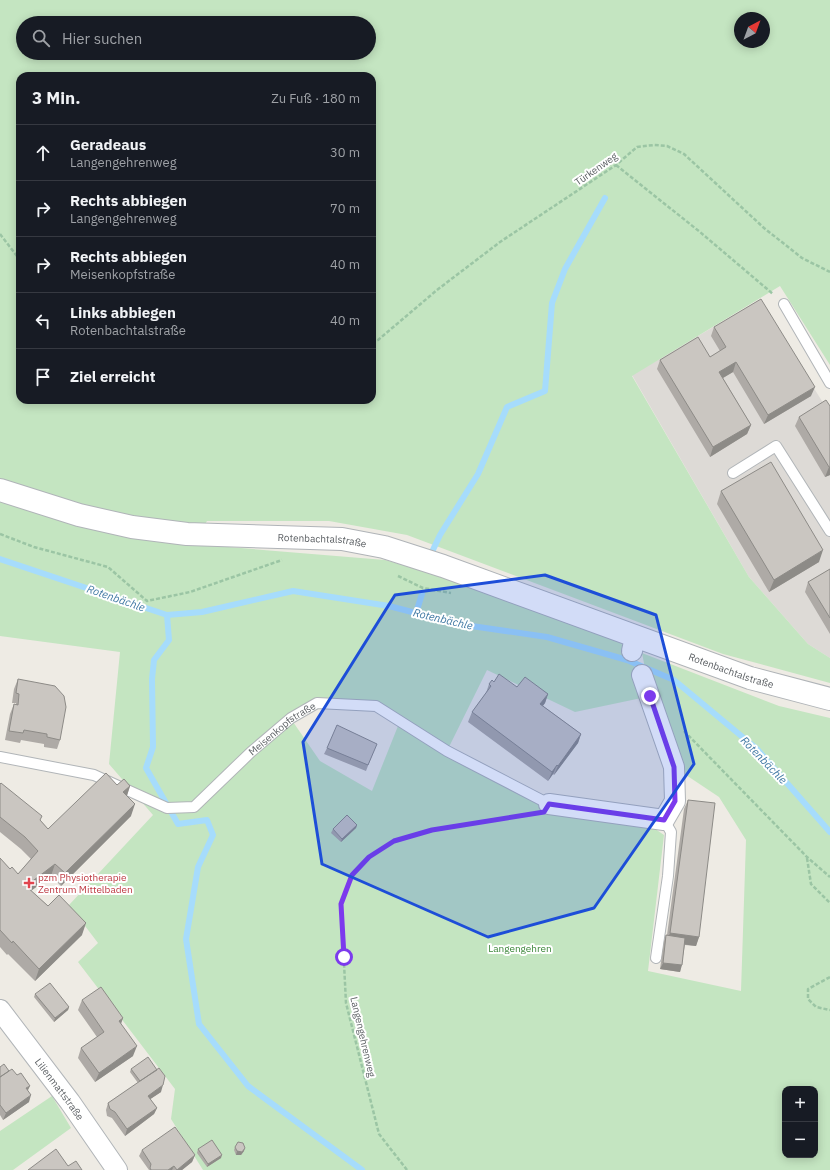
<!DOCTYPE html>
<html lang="de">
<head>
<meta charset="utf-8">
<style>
	body { margin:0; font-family:"IBM Plex Sans",sans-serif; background:#242831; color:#f1f3f6 }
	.controls { position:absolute; right:12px; bottom:12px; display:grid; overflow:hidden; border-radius:8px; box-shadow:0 2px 10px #0003 }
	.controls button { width:36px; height:36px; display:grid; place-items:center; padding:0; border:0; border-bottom:1px solid #363941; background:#171b24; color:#f1f3f6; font:20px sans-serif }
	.compass { position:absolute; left:734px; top:12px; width:36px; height:36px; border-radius:50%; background:#171b24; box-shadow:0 2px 10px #0003; rotate:41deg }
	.stop { position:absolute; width:12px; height:12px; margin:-9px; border:3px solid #7c3aed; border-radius:50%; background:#fff }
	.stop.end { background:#7c3aed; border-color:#fff; box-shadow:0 1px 4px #0008 }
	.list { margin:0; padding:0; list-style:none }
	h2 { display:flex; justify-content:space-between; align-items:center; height:52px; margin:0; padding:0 16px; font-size:17px }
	h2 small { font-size:13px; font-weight:400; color:#9ea1a6 }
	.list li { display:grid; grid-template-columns:26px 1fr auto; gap:12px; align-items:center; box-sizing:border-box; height:56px; padding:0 16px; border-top:1px solid #363941 }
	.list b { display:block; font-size:15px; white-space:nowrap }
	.list p { margin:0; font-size:13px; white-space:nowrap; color:#9ea1a6 }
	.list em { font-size:13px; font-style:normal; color:#9ea1a6 }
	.icon { flex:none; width:22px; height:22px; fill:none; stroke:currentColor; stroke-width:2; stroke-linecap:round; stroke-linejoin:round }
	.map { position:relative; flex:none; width:830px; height:1170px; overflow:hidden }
	.search { position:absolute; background:#171b24; box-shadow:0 2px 10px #0003; left:16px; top:16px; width:360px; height:44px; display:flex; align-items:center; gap:10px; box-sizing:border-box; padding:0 14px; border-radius:22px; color:#9ea1a6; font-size:15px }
	.panel { position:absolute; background:#171b24; box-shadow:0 2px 10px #0003; left:16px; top:72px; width:360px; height:332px; border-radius:12px }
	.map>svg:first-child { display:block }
	.industrial { fill:#dddad6 }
	.green { fill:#c4e5c1; fill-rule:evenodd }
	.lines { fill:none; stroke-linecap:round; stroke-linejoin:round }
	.stream { stroke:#a6dcfc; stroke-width:6 }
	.lane-casing { stroke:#b1b5b8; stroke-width:12 }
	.street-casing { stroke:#b1b5b8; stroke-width:22 }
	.secondary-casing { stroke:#b0b4b8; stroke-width:24 }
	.path { stroke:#9bc5a4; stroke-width:2.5; stroke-dasharray:4 2; stroke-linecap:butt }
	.lane { stroke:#fff; stroke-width:10 }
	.street { stroke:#fff; stroke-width:20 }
	.secondary { stroke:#fff; stroke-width:22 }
	.wall { fill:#aeaaa6 }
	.shaded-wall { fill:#8d8b87 }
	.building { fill:#cac6c1; stroke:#8d8b87 }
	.route { stroke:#7c3aed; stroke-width:5 }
	.marked { fill:#1d4ed8; fill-opacity:0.2; stroke:#1d4ed8; stroke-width:3; stroke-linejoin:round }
	.health-dot { fill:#e0444e; stroke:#fff; stroke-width:1.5 }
	.labels { text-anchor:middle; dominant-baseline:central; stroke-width:4; stroke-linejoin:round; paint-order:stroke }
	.street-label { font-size:10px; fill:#5c6064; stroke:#fff }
	.health-label { font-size:10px; fill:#be3a42; stroke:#fff; text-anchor:start }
	.park-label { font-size:10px; fill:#3b8639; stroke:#fff }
	.water-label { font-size:11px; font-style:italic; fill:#4179a4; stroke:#fff }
</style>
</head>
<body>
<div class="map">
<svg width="830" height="1170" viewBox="0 0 830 1170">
	<rect width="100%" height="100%" fill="#eeebe4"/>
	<path class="industrial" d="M759 300 830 414V658L808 644 749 577 632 375Z"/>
	<path class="green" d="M0 0H830V365L780 286 632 376 749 577 808 644 830 658V683L723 654 407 535 329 521H207L192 544 385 560 477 586 620 641 650 694 642 653 779 706 830 718V1170H203L171 1119 175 1089 78 962 98 943 69 905 153 815 109 764 120 652 0 636ZM740 18H764V42H740ZM23 23H369V53H23ZM20 76H372V400H20ZM487 670 575 712 651 696 674 767 719 797 746 840 741 991 648 971 664 835 648 824 549 804 447 751ZM317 703 376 706 400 721 372 791 320 761 291 719ZM785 1089H815V1155H785Z
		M52 1096 71 1128 13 1170H0V1131Z"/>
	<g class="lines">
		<path class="stream" d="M431 554 440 535 478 474 507 407 545 391 552 303 565 269 605 198
			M0 559 167 615 202 612 293 591 389 606 458 624 547 637 627 660 674 680 757 749 830 832
			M416 613 422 594
			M167 615 169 640 154 660 152 679 153 747 146 768 178 824 207 820 213 835 198 867 186 939 199 1024 248 1086 362 1170"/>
		<defs>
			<g id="lane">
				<path d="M784 304 830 383"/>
				<path d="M733 473 776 446 830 531"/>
				<path id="s1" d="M0 757 94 775 167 808 194 807 251 752 291 718 317 703 376 706 447 751 549 804"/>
				<path d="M656 958 668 876 671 832 664 820"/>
			</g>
			<g id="street">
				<path d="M632 651 635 637"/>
				<path d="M549 804 664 820 675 801 674 767 642 675"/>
				<path id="s2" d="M0 1010 70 1102 117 1170"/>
			</g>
			<g id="secondary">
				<path id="s3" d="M0 490 79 515 132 527 187 534 342 539 384 547 443 566 750 678 830 699"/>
			</g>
		</defs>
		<use href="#lane" class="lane-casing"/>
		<use href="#street" class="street-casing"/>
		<use href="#secondary" class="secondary-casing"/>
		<path class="path" d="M616 165 700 232 773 294
			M0 234 20 260
			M372 343 378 340 437 290 500 242 616 165 637 147 654 145 667 146 684 154 764 228 802 258 830 272
			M0 534 34 547 108 567 147 601 190 592 282 560
			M398 576 423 588 451 593
			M684 731 807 857 830 877
			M807 858 811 884 830 903
			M830 977 808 989V999L816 1007 830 1010
			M407 1170 379 1134 346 1003 341 904 352 875 369 857 394 841 431 830 533 814"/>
		<use href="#lane" class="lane"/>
		<use href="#street" class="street"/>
		<use href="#secondary" class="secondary"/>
	</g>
	<path class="wall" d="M714 327 811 396 764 424 733 372 723 378 751 425 747 434 710 457 657 369 660 360 710 357 720 351 711 336Z
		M830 406V475L825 477 795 426 799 417Z
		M721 491 819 562 769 592 717 504Z
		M830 569V634L805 592 808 582Z
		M18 679 60 740 57 749 44 747V744L21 740 20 743 5 740 10 714 14 704H16V703H12L14 689Z
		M494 682 548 694 545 703 543 706 581 734 578 743 554 775 553 774 548 781 468 722 472 712 486 693 489 684Z
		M327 748 374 750 366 771 324 754Z
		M0 784 40 820 48 829 117 785 130 786 127 796 131 816 61 886 51 876 31 891 82 935 35 981 8 954 7 955 0 947V858L10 869 18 874 31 859 21 849 0 832Z
		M688 800 699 937 696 946 685 945 680 972 660 969 664 941 666 935H667L684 809Z
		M357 825 356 828 341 842 331 833 333 829Z
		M35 994 69 1007 68 1010 54 1022 34 997Z
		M82 1000 123 1018 121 1024 133 1056 95 1082 78 1058 81 1048 97 1037 78 1010Z
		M0 1067 9 1071 28 1091 29 1102 3 1120 0 1115Z
		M131 1069 161 1092 150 1099 157 1108 154 1114 125 1136 112 1118 107 1116 106 1110 108 1103 138 1083 130 1072Z
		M235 1147 244 1151 241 1155H236L234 1150Z
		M198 1149 221 1158 207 1167 197 1153Z
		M142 1150 195 1155 192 1162 182 1170H149L139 1156Z"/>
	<path class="shaded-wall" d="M736 362 733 372 716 382 719 372Z
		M815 387 811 396 764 424 768 415Z
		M751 425 747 434 710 457 713 447Z
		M829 467H830V475L825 477Z
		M823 550 819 562 769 592 774 580Z
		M548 694 545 703 537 713 540 704Z
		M581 734 578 743 554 775 558 766Z
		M557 765 553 774 548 781 552 772Z
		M130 786 126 798 123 792Z
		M135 804 131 816 61 886 65 873Z
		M357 825 356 828 341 842 342 839Z
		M55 864 51 876 21 898 26 886Z
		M86 923 82 935 35 981 39 969Z
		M670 933 699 937 696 946 666 942Z
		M663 963 682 965 680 972 660 969Z
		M69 1007 68 1010 54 1022 55 1018Z
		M123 1018 119 1028V1021Z
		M137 1046 133 1056 95 1082 99 1073Z
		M163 1085 161 1092 146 1102 148 1096Z
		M30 1086 27 1092 26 1088Z
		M31 1095 29 1102 3 1120 6 1113Z
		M157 1108 154 1114 125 1136 127 1129Z
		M245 1148 244 1151 241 1155H236L237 1151Z
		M195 1155 192 1162 182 1170H177Z
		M222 1155 221 1158 207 1167 208 1164Z
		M174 1166 172 1170H168Z"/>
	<path class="building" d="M761 299 815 387 768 415 736 362 719 372 751 425 713 447 660 360 698 337 710 357 726 347 714 327Z
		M826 400 830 406V467H829L799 417Z
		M771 462 823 550 774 580 721 491Z
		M830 569V618L808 582Z
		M499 674 517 687 525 677 548 694 540 704 581 734 558 766 557 765 552 772 472 712 491 686 489 684 492 680 494 682Z
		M18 679 55 686 64 696 66 707 60 740 47 737V734L24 730 23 733 9 731 14 704 18 705 19 694 16 693Z
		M337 725 377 744 368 765 327 748Z
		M106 773 117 785 124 779 130 786 123 792 135 804 65 873 55 864 26 886 48 906 59 895 86 923 39 969 13 941 12 943 0 930V858L10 869 12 867 18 874 38 851 25 837 0 817V784L1 783 42 816 40 820 48 829Z
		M688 800 715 803 699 937 670 933Z
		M347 815 357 825 342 839 333 829Z
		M666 935 685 938 682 965 663 963Z
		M50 983 69 1007 55 1018 35 994Z
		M101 987 123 1018 119 1021 137 1046 99 1073 81 1048 104 1032 82 1000Z
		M148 1057 157 1070 140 1081 131 1069Z
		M4 1064 9 1071 0 1077V1067Z
		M159 1068 165 1076 163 1085 148 1096 157 1108 127 1129 115 1112 110 1109 108 1103Z
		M12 1069 17 1075 21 1073 30 1086 26 1088 31 1095 6 1113 0 1105V1077Z
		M175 1127 195 1155 177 1170 174 1166 168 1170H151L150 1168 151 1164 142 1150Z
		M212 1140 222 1155 208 1164 198 1149Z
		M238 1142 243 1143 245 1148 242 1152 237 1151 235 1147Z
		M56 1149 68 1166 76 1161 82 1170H28Z"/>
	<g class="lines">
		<path class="route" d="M344 957 341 904 352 875 369 857 394 841 432 830 544 812 549 804 664 820 675 801 674 767 650 696"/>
	</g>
	<path class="marked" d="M545 575 656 615 694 764 594 908 488 937 322 864 303 742 395 595Z"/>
	<path class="health-dot" d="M27 877h4v4h4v4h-4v4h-4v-4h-4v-4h4z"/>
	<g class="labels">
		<g class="street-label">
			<text transform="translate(596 169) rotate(-35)">Türkenweg</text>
			<text stroke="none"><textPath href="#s3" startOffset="328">Rotenbachtalstraße</textPath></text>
			<text stroke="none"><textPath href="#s3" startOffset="759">Rotenbachtalstraße</textPath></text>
			<text stroke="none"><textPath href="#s1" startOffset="321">Meisenkopfstraße</textPath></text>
			<text transform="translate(363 1037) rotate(77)">Langengehrenweg</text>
			<text stroke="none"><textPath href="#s2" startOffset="99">Lilienmattstraße</textPath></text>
		</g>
		<g class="health-label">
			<text x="38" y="877">pzm Physiotherapie<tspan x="38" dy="12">Zentrum Mittelbaden</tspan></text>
		</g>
		<g class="park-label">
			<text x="520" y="948">Langengehren</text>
		</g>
		<g class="water-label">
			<text transform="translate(116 598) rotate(19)">Rotenbächle</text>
			<text transform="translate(443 619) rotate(13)">Rotenbächle</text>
			<text transform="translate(764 760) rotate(46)">Rotenbächle</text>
		</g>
	</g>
</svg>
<div class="controls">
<button>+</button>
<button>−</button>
</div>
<svg class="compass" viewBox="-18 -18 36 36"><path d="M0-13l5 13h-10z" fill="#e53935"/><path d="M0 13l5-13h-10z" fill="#9ea1a6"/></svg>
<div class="stop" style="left:344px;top:957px"></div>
<div class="stop end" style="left:650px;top:696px"></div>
<div class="search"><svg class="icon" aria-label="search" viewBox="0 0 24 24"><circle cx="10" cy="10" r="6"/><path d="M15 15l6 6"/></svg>Hier suchen</div>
<section class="panel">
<h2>3 Min.<small>Zu Fuß · 180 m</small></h2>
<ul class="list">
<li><svg class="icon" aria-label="ahead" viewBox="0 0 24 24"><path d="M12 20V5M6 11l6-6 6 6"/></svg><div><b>Geradeaus</b><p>Langengehrenweg</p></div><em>30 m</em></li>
<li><svg class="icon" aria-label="right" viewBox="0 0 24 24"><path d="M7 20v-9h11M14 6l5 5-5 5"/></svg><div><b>Rechts abbiegen</b><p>Langengehrenweg</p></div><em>70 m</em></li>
<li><svg class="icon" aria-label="right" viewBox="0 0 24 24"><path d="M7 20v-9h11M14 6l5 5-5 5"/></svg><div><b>Rechts abbiegen</b><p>Meisenkopfstraße</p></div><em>40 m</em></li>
<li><svg class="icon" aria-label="left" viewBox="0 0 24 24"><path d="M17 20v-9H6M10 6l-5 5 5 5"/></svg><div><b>Links abbiegen</b><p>Rotenbachtalstraße</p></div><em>40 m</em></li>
<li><svg class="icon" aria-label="arrive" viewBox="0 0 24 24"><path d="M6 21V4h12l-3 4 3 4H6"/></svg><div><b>Ziel erreicht</b></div></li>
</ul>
</section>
</div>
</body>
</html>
